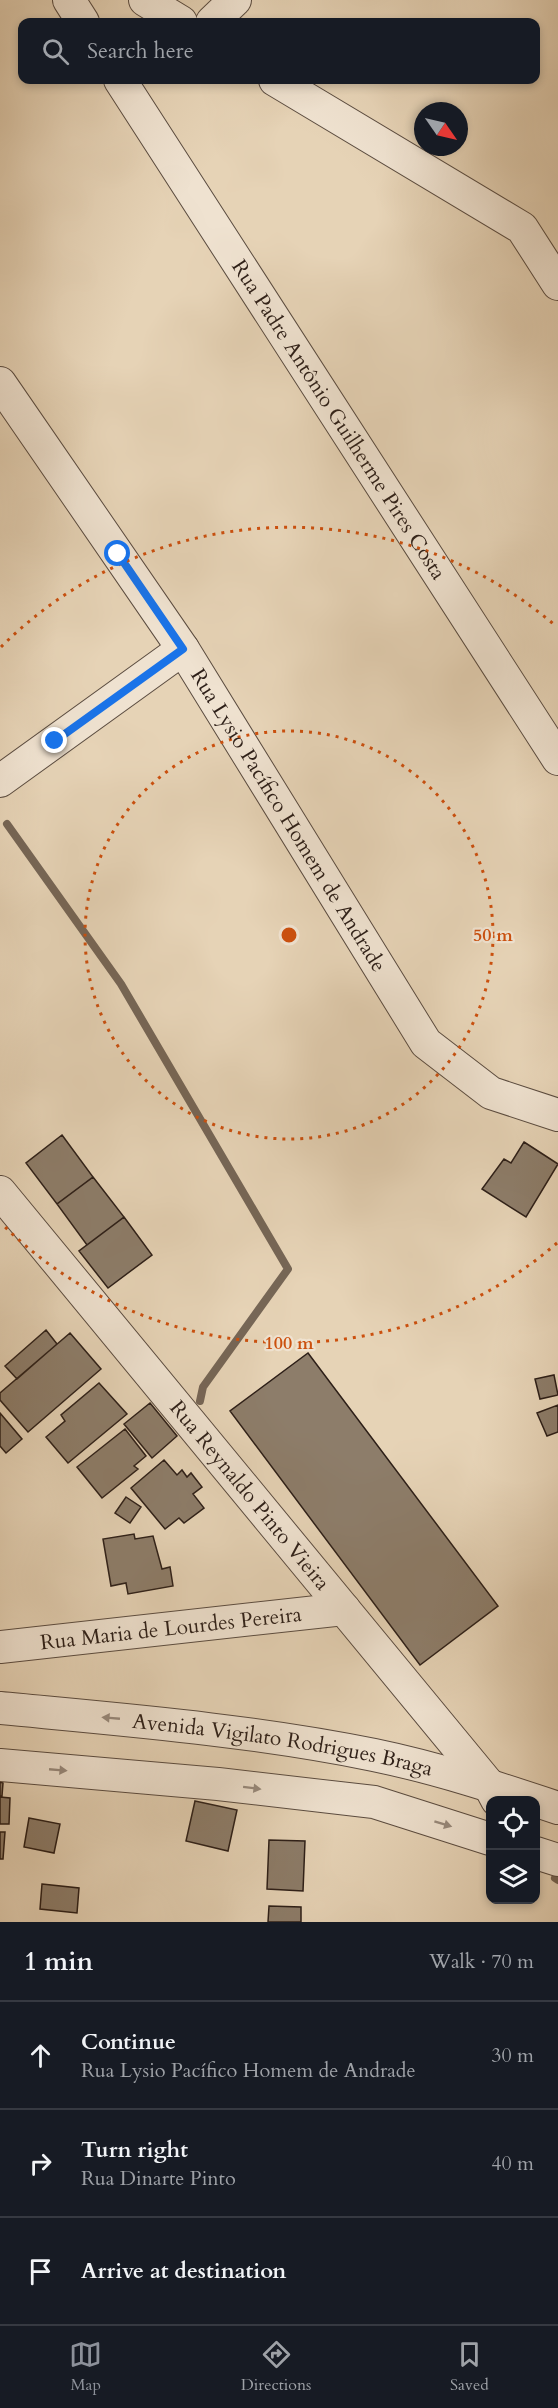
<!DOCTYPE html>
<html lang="en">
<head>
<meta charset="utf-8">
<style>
	body { margin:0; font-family:Cardo,serif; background:#242831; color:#f1f3f6 }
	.controls { position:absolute; right:18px; bottom:18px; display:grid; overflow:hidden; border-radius:12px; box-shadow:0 3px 9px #0003 }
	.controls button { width:54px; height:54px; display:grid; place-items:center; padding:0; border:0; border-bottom:2px solid #363941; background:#171b24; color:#f1f3f6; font:30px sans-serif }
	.compass { position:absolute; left:414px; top:102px; width:54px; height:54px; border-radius:50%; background:#171b24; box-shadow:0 3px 9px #0003; rotate:124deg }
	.stop { position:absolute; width:18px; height:18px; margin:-14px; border:4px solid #1a73e8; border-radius:50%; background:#fff }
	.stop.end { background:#1a73e8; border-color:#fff; box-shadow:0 2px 6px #0008 }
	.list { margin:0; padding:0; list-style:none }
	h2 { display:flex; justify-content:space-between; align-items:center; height:78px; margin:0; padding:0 24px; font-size:26px }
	h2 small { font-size:20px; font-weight:400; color:#9ea1a6 }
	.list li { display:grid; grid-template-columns:39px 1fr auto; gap:18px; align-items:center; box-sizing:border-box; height:108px; padding:0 24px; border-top:2px solid #363941 }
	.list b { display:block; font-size:22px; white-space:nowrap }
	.list p { margin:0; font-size:20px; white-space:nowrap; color:#9ea1a6 }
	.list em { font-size:20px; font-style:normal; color:#9ea1a6 }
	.icon { flex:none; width:33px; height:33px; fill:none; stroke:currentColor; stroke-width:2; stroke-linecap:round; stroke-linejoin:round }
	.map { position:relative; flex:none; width:558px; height:1922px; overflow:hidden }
	.search { position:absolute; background:#171b24; box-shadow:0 3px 9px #0003; left:18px; right:18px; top:18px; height:66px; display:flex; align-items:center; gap:15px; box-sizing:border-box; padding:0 21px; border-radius:12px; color:#9ea1a6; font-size:22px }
	.sheet { height:402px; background:#171b24 }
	nav { display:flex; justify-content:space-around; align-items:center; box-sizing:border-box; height:84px; border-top:2px solid #363941; background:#171b24; font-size:16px; color:#9ea1a6 }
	nav a { display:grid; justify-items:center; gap:3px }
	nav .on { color:#8c9099 }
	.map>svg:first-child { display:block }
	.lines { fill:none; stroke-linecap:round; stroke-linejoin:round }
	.stream { stroke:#766656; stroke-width:8 }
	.building { fill:#8d7d6a; stroke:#2d1f18; stroke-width:1.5 }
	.minor-casing { stroke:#5b4c40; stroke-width:34 }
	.minor { stroke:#efe2d0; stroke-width:32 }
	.oneway { fill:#988a7d }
	.route { stroke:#1a73e8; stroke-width:8 }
	.ring { fill:none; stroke:#cc500e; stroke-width:3; stroke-dasharray:3 6 }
	.labels { text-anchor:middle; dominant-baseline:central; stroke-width:4.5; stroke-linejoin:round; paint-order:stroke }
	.street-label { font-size:21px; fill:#2d1f18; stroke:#efe2d0 }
	.centre { fill:#cc500e; stroke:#efe2d0; stroke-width:3 }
	.ring-label { font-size:18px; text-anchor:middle; font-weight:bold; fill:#cc500e; stroke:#efe2d0; stroke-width:4.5; stroke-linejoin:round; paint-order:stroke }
</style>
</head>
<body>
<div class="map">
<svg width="558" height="1922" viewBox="0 0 558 1922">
	<rect width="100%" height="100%" fill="#e6d3b6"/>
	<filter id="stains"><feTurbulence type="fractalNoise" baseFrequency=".00333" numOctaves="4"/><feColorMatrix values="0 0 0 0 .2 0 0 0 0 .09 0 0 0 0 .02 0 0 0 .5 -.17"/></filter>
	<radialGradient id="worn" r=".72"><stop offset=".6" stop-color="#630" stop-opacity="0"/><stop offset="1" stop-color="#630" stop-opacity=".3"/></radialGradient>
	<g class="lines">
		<path class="stream" d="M7 824 121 984 288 1269 203 1387 200 1401
			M555 1878 558 1880"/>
	</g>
	<path class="building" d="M62 1135 93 1177 57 1204 26 1163Z
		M524 1142 558 1164 526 1217 482 1189 504 1159 511 1163Z
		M93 1177 124 1217 87 1245 57 1204Z
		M124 1217 152 1255 108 1288 79 1251Z
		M46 1330 57 1344 17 1379 5 1366Z
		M70 1333 101 1369 28 1432 0 1400V1393Z
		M308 1353 498 1606 420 1665 230 1411Z
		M554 1375 558 1395 540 1399 535 1379Z
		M99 1383 127 1414 68 1463 46 1437 65 1421 61 1415Z
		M150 1403 177 1436 152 1458 124 1424Z
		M558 1405V1432L547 1436 537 1413Z
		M0 1413 22 1439 6 1453 0 1446Z
		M125 1429 146 1456 134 1466 138 1469 102 1498 77 1467Z
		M164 1460 177 1475 182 1470 187 1477 191 1473 202 1487 193 1494 204 1508 184 1523 179 1518 165 1529 131 1488Z
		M126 1497 141 1507 130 1523 115 1513Z
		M134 1534 135 1539 153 1536 162 1569 170 1567 173 1586 128 1594 126 1583 111 1586 103 1539Z
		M0 1782 3 1783 2 1796H0Z
		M0 1797 10 1798 9 1824H0Z
		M195 1801 237 1810 228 1851 186 1841Z
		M29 1818 60 1824 54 1853 24 1847Z
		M0 1832H5L3 1859H0Z
		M269 1840 305 1841 303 1891 267 1889Z
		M42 1884 79 1888 77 1913 40 1909Z
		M269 1906 301 1907V1922H268Z"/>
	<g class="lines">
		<defs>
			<g id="minor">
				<path d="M69 0 83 22"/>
				<path d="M145 0 181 22"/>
				<path d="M212 22 235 0"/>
				<path id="s1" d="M120 80 558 759"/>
				<path d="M275 80 522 228 558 284"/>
				<path id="s2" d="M0 383 183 649 426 1043 491 1093 558 1115"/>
				<path d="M0 781 183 649"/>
				<path id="s3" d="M0 1192 489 1785 497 1800"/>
				<path id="s4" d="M0 1647 344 1609"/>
				<path id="s5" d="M0 1708C125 1720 251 1730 374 1755 437 1768 498 1788 558 1808"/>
				<path d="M0 1765 218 1784 374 1802 490 1839"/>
				<path d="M536 1853 558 1860"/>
			</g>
		</defs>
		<use href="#minor" class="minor-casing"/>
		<use href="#minor" class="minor"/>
	</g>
	<defs><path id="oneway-solid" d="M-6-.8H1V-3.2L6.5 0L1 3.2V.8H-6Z" transform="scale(1.5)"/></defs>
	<g class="oneway">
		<use href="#oneway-solid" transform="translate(111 1718) rotate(-175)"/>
		<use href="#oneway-solid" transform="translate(58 1770) rotate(5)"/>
		<use href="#oneway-solid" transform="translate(252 1788) rotate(7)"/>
		<use href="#oneway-solid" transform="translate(443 1824) rotate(17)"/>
	</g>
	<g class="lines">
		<path class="route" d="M55 741 183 649 118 554"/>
	</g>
	<g class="ring">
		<circle cx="289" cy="935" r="204"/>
		<path d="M557 1243A408 408 0 0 1 1 1223M1 647A408 408 0 0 1 557 627"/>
	</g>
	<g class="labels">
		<g class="street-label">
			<text stroke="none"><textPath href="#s1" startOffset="404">Rua Padre Antônio Guilherme Pires Costa</textPath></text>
			<text stroke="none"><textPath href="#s2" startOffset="524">Rua Lysio Pacífico Homem de Andrade</textPath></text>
			<text stroke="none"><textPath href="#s3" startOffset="393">Rua Reynaldo Pinto Vieira</textPath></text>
			<text stroke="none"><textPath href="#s4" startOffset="172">Rua Maria de Lourdes Pereira</textPath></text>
			<text stroke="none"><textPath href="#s5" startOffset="285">Avenida Vigilato Rodrigues Braga</textPath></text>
		</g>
	</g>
	<circle cx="289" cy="935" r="9" class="centre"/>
	<g class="ring-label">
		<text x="493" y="941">50 m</text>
		<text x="289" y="1349">100 m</text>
	</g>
	<rect width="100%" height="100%" filter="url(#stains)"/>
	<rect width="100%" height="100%" fill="url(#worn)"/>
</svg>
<div class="controls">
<button><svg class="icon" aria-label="locate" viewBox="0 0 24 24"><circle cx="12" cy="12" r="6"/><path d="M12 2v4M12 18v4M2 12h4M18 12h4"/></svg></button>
<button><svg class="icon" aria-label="layers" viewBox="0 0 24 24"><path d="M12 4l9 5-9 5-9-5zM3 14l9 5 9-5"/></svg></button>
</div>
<svg class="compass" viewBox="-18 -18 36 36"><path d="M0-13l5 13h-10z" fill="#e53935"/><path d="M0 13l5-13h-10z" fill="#9ea1a6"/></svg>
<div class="stop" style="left:118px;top:554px"></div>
<div class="stop end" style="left:55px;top:741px"></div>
<div class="search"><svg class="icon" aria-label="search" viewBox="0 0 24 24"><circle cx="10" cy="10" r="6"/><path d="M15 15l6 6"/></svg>Search here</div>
</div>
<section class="sheet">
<h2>1 min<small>Walk · 70 m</small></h2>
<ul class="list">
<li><svg class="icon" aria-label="ahead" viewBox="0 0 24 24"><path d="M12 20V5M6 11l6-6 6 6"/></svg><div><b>Continue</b><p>Rua Lysio Pacífico Homem de Andrade</p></div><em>30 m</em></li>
<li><svg class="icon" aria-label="right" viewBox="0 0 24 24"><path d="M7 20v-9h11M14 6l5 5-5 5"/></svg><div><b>Turn right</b><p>Rua Dinarte Pinto</p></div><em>40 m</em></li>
<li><svg class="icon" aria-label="arrive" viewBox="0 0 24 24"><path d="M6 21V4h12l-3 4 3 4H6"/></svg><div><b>Arrive at destination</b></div></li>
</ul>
</section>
<nav>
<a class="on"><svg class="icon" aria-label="map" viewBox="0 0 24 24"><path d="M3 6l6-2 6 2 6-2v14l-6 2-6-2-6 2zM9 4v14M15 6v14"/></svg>Map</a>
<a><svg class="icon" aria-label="directions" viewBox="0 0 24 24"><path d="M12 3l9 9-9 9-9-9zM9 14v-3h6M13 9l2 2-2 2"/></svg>Directions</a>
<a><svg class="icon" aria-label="saved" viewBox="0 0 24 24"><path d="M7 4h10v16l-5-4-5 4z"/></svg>Saved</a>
</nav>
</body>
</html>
